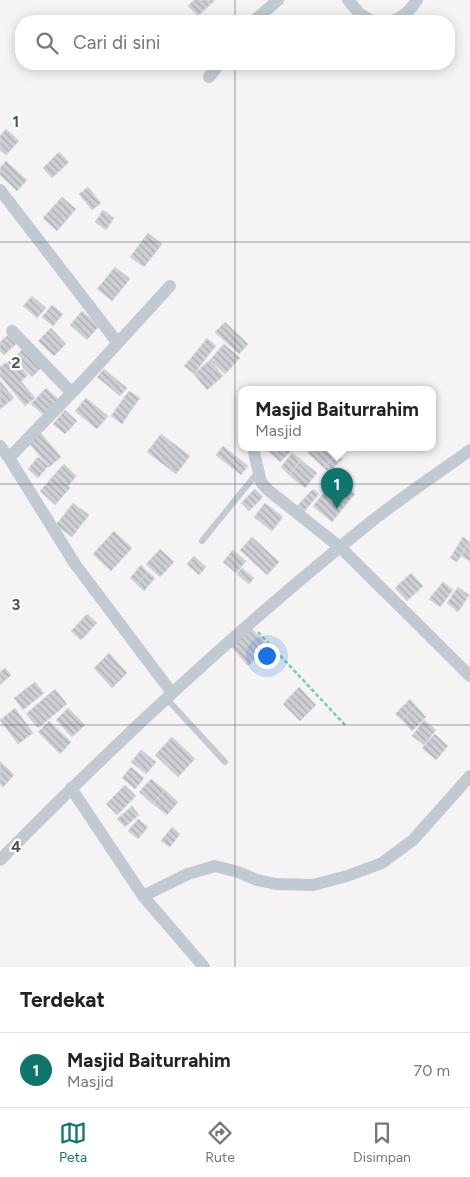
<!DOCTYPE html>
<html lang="id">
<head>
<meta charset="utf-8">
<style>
	body { margin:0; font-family:Figtree,sans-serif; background:#f6f6f6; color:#222 }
	.you { position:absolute; left:266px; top:655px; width:18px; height:18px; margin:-12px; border:4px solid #fff; border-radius:50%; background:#1a73e8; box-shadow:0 0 0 8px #1a73e833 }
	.badge { display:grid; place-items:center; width:32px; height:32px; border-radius:50%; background:#0f766e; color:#fff; font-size:16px; font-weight:700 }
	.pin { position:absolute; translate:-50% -41px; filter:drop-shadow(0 1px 2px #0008) }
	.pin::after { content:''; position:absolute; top:26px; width:18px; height:15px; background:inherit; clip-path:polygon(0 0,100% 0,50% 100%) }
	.popup { position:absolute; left:238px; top:386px; width:198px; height:65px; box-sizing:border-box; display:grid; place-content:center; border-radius:10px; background:#fff; filter:drop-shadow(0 1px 4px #0005); font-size:16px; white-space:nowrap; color:#767676 }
	.popup b { font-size:19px; color:#222 }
	.popup::after { content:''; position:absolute; left:50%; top:100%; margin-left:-10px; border:10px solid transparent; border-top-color:#fff }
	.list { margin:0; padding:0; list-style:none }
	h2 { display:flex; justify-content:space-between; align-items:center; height:65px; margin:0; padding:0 20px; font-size:21px }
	h2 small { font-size:16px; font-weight:400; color:#767676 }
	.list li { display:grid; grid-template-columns:32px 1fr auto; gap:15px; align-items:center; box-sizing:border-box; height:75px; padding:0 20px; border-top:1px solid #e0e0e0 }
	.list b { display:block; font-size:19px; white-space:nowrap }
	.list p { margin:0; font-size:16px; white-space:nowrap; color:#767676 }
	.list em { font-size:16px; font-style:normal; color:#767676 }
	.icon { flex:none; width:28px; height:28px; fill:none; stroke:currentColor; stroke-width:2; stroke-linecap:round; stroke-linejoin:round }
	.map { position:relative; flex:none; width:470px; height:967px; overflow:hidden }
	.search { position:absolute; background:#fff; box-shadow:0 2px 12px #0003; left:15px; right:15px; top:15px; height:55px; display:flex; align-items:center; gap:12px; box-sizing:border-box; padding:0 18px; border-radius:20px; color:#767676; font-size:19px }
	.sheet { height:140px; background:#fff }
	nav { display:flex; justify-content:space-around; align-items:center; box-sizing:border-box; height:70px; border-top:1px solid #e0e0e0; background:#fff; font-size:14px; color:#767676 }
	nav a { display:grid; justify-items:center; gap:2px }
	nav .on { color:#0f766e }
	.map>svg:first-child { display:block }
	.building { fill:url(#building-back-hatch); stroke:#d7d9de }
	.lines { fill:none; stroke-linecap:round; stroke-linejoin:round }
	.path { stroke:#7ad0a6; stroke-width:2.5; stroke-dasharray:4 2.5; stroke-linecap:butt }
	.service { stroke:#c1cad2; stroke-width:6 }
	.minor { stroke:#c1cad2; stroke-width:12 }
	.grid { fill:none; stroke:#4a5661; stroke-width:1; stroke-opacity:0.55 }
	.grid-label { font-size:16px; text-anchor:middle; font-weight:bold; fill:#4a5661; stroke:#fff; stroke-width:4.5; stroke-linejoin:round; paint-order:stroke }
</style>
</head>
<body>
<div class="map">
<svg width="470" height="967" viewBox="0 0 470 967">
	<defs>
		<pattern id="building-back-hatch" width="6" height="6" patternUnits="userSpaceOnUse" patternTransform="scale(1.25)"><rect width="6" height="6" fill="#cdcfd5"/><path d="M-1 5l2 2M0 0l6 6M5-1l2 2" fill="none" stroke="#a8abb0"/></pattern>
	</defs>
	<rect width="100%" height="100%" fill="#f5f3f3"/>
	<path class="building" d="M194 0H215L198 16 188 6Z
		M6 129 19 141 6 155 0 150V136Z
		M59 152 69 162 52 178 43 168Z
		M6 161 27 180 17 191 0 175V168Z
		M88 187 101 203 92 210 79 194Z
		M62 197 76 209 57 231 43 218Z
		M103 210 114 218 106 230 95 222Z
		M148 233 162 244 144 267 130 257Z
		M115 267 130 279 112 301 97 289Z
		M32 296 46 308 37 318 23 306Z
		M52 305 63 314 53 326 42 317Z
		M82 311 99 326 87 340 70 325Z
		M225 322 248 344 239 354 215 332Z
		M51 328 66 344 54 356 38 341Z
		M9 334 17 343 4 355 0 351V342Z
		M207 338 216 346 206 358 197 351Z
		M224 344 240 358 225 374 210 360Z
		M24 348 42 367 32 377 14 358Z
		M197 351 206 358 194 374 184 366Z
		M12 358 28 375 21 381 35 398 25 406 0 376V367L5 363 6 364Z
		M210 360 223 376 207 390 194 374Z
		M104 369 127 388 120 396 97 377Z
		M0 381 14 398 0 409Z
		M46 388 58 399 44 415 31 404Z
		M129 391 140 398 134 406 123 399Z
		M86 398 108 416 97 429 75 411Z
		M123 399 134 406 122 424 111 416Z
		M65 410 77 421 65 434 53 424Z
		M40 432 61 457 49 467 28 442Z
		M161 434 190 456 176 474 147 452Z
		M223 446 248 466 241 475 216 455Z
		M265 448H294L280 462Z
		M312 448H331L337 453 324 468 308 453Z
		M292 453 301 460 289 475 281 467Z
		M337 453 342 459 329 473 324 468Z
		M38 457 48 466 38 478 28 469Z
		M301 460 317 473 305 488 289 475Z
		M64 464 76 476 68 486 55 474Z
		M55 474 70 488 55 505 40 491Z
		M336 478 355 494 332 522 313 506Z
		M255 489 263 497 249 511 241 503Z
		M313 489 319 494 303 513 296 507Z
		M73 503 89 515 72 537 56 525Z
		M265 503 283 517 272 531 254 517Z
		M114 531 132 548 111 571 93 554Z
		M252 537 279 562 267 575 240 550Z
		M463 537 469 542 457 562 450 558Z
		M470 541V561L461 556Z
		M160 549 174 562 160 577 146 564Z
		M233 550 246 561 236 573 223 562Z
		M194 556 206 567 199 575 187 564Z
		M141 565 148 572 137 584 130 578Z
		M242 568 254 578 249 584 237 574Z
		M148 572 155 578 144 591 137 584Z
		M411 573 423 586 407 601 395 588Z
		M443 582 453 590 440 607 429 599Z
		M458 587 469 595 458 612 447 603Z
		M87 614 97 623 81 640 71 631Z
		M251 628 269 647 248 666 231 646Z
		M109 653 127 673 112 688 94 668Z
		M5 668 11 675 0 685V672Z
		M35 682 44 693 23 710 14 698Z
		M299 687 316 705 300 721 283 704Z
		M55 689 67 704 38 728 26 714Z
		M410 699 416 706 402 720 395 714Z
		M416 706 426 717 412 731 402 720Z
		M15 708 33 733 18 744 0 720Z
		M68 708 85 725 72 737 56 720Z
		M424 720 436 730 424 745 412 736Z
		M49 721 71 742 60 754 38 732Z
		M435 734 448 746 436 760 422 748Z
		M172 737 195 759 178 777 155 755Z
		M141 750 156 762 146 774 131 762Z
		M0 761 14 775 3 787 0 784Z
		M131 767 144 778 135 789 122 778Z
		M151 779 165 790 153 804 139 792Z
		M125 785 136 796 117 815 106 804Z
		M165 790 178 802 167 815 153 804Z
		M132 806 139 815 125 827 117 819Z
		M138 819 148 827 138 839 128 831Z
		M172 827 180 834 170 847 161 841Z"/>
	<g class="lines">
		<path class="path" d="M258 632 346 726"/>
		<path class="service" d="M202 541 258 472
			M167 699 225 762"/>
		<path class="minor" d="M348 0 360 14 372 21
			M254 21 278 0
			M393 21C404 17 411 10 417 0
			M209 77 219 64
			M0 190 117 342
			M12 331 72 393
			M0 446 9 458 75 564 172 693
			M253 448 261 482 268 490 341 548 470 676
			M9 458 85 379 170 286
			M71 788 143 896 204 967
			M0 860C118 740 241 626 372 521 404 496 438 473 470 450
			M143 896 188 874 215 866 238 872 257 880 276 884 313 885 347 876 382 863 413 840 470 776"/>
	</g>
	<path class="grid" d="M235 0V21M235 64V967M0 242H470M0 484H470M0 725H470"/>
	<g class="grid-label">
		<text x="16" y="127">1</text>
		<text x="16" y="368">2</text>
		<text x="16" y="610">3</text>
		<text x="16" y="852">4</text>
	</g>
</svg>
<div class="you"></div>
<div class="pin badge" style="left:337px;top:509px">1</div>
<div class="popup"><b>Masjid Baiturrahim</b>Masjid</div>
<div class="search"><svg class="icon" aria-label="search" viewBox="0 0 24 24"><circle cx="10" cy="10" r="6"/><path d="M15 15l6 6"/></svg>Cari di sini</div>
</div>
<section class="sheet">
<h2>Terdekat<small></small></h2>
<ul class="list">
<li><span class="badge">1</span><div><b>Masjid Baiturrahim</b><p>Masjid</p></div><em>70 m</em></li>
</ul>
</section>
<nav>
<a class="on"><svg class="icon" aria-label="map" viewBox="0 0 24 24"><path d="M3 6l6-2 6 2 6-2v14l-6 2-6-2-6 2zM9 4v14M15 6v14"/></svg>Peta</a>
<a><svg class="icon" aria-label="directions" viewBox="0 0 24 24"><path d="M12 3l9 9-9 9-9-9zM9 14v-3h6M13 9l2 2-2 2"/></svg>Rute</a>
<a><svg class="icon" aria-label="saved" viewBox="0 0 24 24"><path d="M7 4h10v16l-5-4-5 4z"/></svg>Disimpan</a>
</nav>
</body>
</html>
